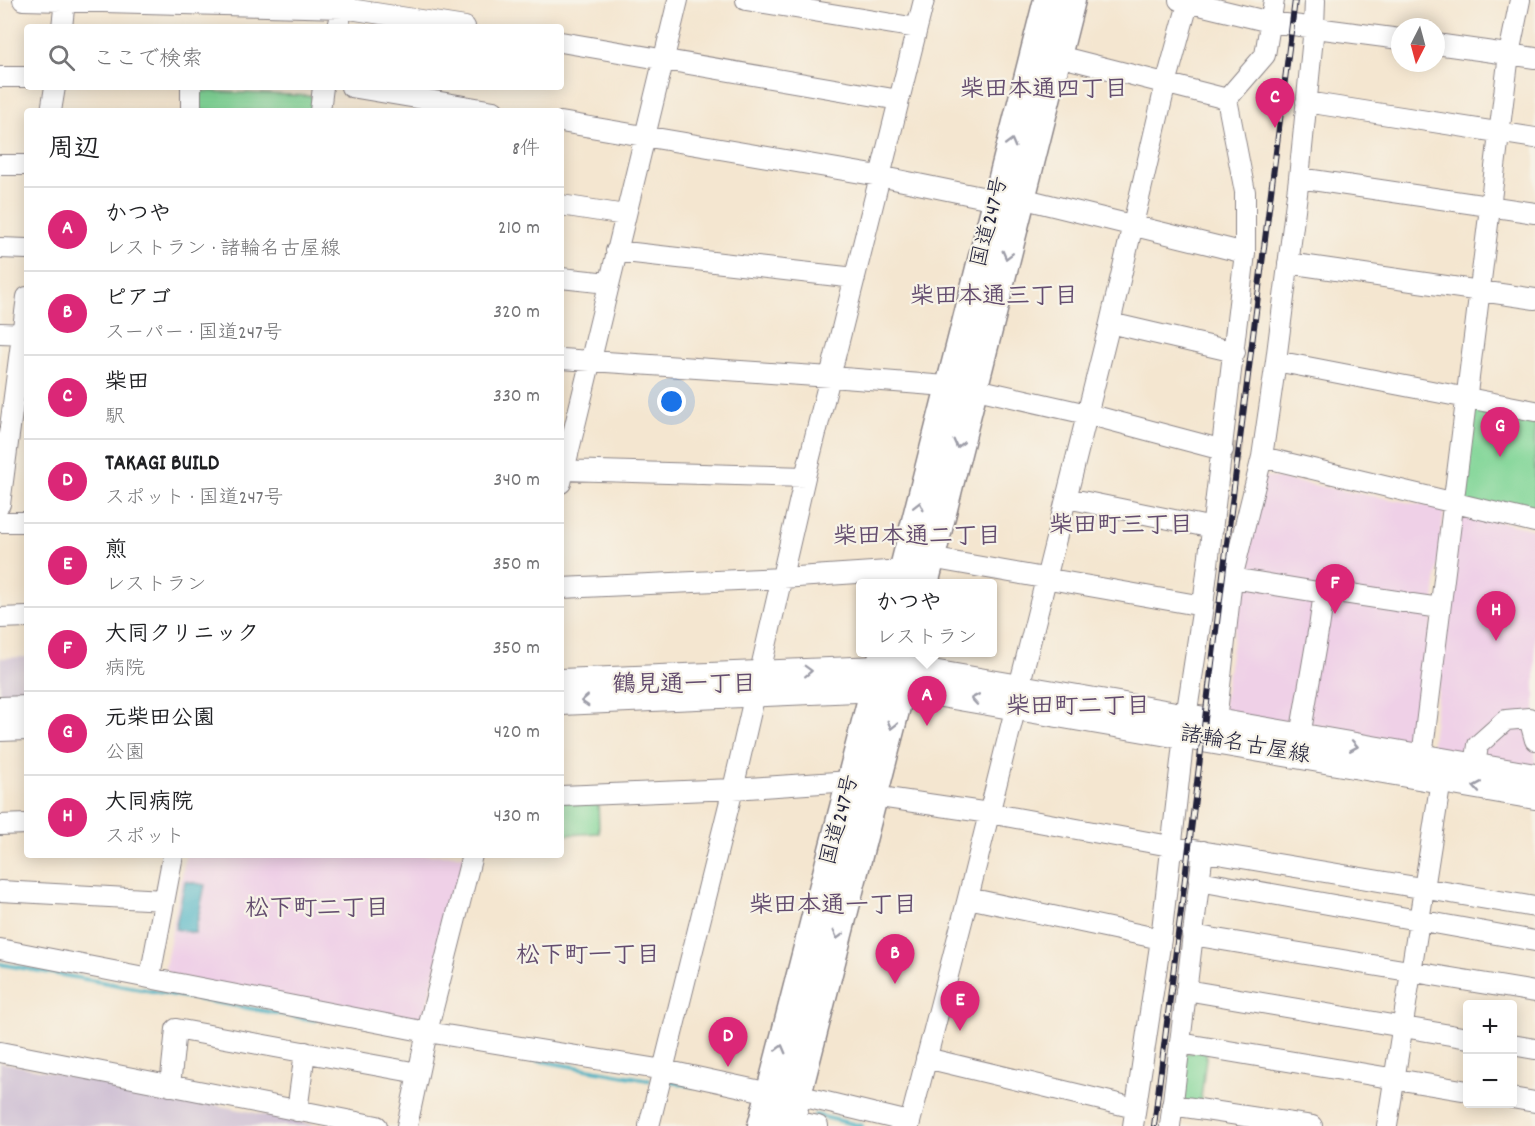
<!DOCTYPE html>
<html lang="ja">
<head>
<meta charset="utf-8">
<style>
	body { margin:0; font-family:Dekko,"Klee One",sans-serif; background:#f6f6f6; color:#202124 }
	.controls { position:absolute; right:18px; bottom:18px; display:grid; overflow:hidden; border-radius:6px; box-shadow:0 3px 15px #0003 }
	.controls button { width:54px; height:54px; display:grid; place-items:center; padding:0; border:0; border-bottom:2px solid #e0e0e0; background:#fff; color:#202124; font:30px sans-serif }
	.compass { position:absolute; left:1391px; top:18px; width:54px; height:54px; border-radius:50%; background:#fff; box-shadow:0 3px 15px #0003; rotate:186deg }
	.you { position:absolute; left:672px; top:402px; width:21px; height:21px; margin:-15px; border:4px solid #fff; border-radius:50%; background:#1a73e8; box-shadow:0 0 0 9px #1a73e833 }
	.badge { display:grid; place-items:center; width:39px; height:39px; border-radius:50%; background:#db2777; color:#fff; font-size:20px; font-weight:700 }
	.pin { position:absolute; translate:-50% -50px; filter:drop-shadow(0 2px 3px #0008) }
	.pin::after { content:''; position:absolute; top:32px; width:21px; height:18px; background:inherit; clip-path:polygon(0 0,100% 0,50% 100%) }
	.popup { position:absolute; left:856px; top:579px; width:141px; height:78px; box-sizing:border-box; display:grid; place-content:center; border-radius:6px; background:#fff; filter:drop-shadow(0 2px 4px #0005); font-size:20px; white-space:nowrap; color:#757577 }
	.popup b { font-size:22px; color:#202124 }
	.popup::after { content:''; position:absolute; left:50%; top:100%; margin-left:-12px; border:12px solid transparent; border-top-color:#fff }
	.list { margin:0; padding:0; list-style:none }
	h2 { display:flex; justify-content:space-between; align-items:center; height:78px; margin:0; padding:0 24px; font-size:26px }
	h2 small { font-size:20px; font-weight:400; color:#757577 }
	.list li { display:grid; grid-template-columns:39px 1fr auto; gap:18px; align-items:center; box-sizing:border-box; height:84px; padding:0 24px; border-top:2px solid #e0e0e0 }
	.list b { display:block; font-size:22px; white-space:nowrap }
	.list p { margin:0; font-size:20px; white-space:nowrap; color:#757577 }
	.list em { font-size:20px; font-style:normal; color:#757577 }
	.icon { flex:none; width:33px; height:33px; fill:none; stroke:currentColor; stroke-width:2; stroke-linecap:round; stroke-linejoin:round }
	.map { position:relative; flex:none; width:1535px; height:1126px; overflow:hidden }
	.search { position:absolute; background:#fff; box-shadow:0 3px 15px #0003; left:24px; top:24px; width:540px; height:66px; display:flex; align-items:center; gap:15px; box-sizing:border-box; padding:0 21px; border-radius:6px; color:#757577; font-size:22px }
	.panel { position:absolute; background:#fff; box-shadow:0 3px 15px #0003; left:24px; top:108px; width:540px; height:750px; border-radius:6px }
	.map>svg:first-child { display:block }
	.built { fill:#efd0e7 }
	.industrial { fill:#cdbed3 }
	.green { fill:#82d698; stroke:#527c6a; stroke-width:1.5 }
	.water { fill:#46b1c3; stroke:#346a7f; stroke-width:1.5 }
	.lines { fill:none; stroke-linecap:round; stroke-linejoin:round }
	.stream { stroke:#46b1c3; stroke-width:4 }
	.minor-tunnel { stroke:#cabfb2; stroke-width:20; stroke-dasharray:20 10; stroke-linecap:butt }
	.minor-casing { stroke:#8b8486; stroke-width:22 }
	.major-casing { stroke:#8b8486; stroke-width:28 }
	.highway-casing { stroke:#8b8486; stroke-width:31 }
	.minor { stroke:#fff; stroke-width:20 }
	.major { stroke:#fff; stroke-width:26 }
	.highway { stroke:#fff; stroke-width:28 }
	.rail-casing { stroke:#22223b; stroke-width:6 }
	.rail { stroke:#f7f3e8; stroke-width:4; stroke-dasharray:11; stroke-linecap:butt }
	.oneway { stroke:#9c9ca7 }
	.labels { text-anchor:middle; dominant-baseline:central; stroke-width:4.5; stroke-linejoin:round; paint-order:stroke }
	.street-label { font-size:22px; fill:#22223b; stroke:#f7f3e8 }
	.neighbourhood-label { font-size:24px; font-weight:bold; fill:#644d6f; stroke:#f7f3e8 }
</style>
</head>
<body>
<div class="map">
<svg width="1535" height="1126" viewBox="0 0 1535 1126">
	<rect width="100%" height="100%" fill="#f7f3e8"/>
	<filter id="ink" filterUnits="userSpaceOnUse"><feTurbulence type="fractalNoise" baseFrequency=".0167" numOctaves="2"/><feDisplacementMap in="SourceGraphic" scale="12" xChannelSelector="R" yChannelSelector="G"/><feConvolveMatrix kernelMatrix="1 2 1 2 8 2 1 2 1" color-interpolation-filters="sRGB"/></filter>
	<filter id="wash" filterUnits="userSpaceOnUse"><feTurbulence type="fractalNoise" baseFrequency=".008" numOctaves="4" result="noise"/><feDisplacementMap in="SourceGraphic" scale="24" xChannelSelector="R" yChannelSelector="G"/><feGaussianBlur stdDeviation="1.35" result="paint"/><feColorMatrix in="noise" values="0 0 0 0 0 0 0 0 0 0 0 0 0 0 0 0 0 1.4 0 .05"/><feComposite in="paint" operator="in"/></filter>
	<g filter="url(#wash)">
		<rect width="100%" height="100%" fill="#f4e6d0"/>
		<path class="built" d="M1258 475 1444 509 1418 751 1221 719Z
			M1459 512 1535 530V768L1431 751Z
			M186 855H465L422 1024 169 975 165 968Z"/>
		<path class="industrial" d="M27 657V695L0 697V658Z
			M0 1062 320 1126H0Z"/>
		<path class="green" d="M203 91 312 96 317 105 316 111H197V99Z
			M1471 402 1535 415V517L1460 500Z
			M598 800 599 833 561 835V801Z
			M1207 1050 1200 1106 1178 1102 1181 1054Z"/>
		<path class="water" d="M185 881 205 885 195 933 175 929Z"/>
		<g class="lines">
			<path class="stream" d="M0 964 315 1020
				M490 1052 649 1080
				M666 1081 694 1086
				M815 1115 862 1126"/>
		</g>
	</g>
	<g filter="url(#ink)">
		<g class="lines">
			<path class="minor-tunnel" d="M1223 450 1262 457"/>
			<defs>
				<path id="minor" d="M23 0 343 8 465 27
					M746 0 917 28
					M1179 0 1270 22 1400 39
					M62 27 65 0
					M338 27 345 0
					M561 42 899 100
					M1436 44 1535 58
					M1058 56 1227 99
					M0 77H27
					M351 87 494 111
					M1227 99 1265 55 1274 0
					M1306 102 1535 138
					M51 111 55 87
					M191 111V87
					M320 111 323 87
					M561 122 879 176 996 200 1021 198 1245 253
					M0 165H27
					M1299 178 1535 213
					M561 205 625 215
					M0 248 27 249
					M616 251 855 278
					M1288 263 1535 299
					M561 278 608 283
					M1110 323 1235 352
					M0 333 27 334
					M561 359 831 377 972 388 1087 414 1223 450
					M1276 361 1535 411
					M1262 457 1535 522
					M564 470 805 477
					M561 483 678 0
					M1067 498 1213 528
					M0 504 27 297
					M0 522H27
					M930 558 1203 606
					M1232 578 1324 593 1337 592 1403 602
					M561 588 782 578 903 570
					M1412 604 1440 608
					M0 618 27 617
					M1319 628 1324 593
					M1019 687 1110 323 1164 91 1189 0
					M1216 722 1232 578 1262 457 1276 361 1299 178 1314 27 1315 0
					M1300 736 1318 632
					M1422 757 1509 54 1520 0
					M1475 766 1478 745 1506 720 1529 718 1535 740
					M561 796 733 789 851 781
					M873 796 989 813 1170 846 1535 907
					M0 825 27 824
					M1199 881 1535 941
					M0 891 164 900
					M968 898 1161 939
					M1192 935 1535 992
					M0 949 427 1032 664 1070 770 1093
					M150 977 173 855
					M1186 990 1468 1038
					M1180 1043 1468 1091
					M1512 1045 1535 1049
					M0 1052 377 1126
					M926 1058 1135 1108
					M170 1086 176 1029 418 1073
					M797 1095 909 1122
					M1512 1098 1535 1102
					M1172 1105 1312 1126
					M297 1111 305 1052
					M790 1120 818 1126
					M407 1126 427 1032 472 855
					M649 1126 733 789 805 477 924 0
					M909 1126 968 898 1016 706
					M1133 1126 1161 939 1186 717 1203 606 1245 253V192L1227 99
					M1170 1126 1203 851
					M1387 1126 1441 780"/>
				<path id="major" d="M561 682 903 668 1535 777
					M561 702 901 687 1535 796
					M0 710 27 709
					M0 728 27 727"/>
				<path id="highway" d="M900 584 1048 0
					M924 584 1071 0
					M762 1126 884 652
					M789 1126 901 687 907 652"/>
			</defs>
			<use href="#minor" class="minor-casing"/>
			<use href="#major" class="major-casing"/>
			<use href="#highway" class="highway-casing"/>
			<use href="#minor" class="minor"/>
			<use href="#major" class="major"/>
			<use href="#highway" class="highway"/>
			<defs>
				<path id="rail" d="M1154 1126 1295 0"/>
			</defs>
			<use href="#rail" class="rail-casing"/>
			<use href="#rail" class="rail"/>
		</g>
		<defs><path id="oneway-chevron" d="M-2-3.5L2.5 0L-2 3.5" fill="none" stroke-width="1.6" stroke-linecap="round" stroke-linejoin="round" transform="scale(1.5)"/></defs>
		<g class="oneway">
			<use href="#oneway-chevron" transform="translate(1011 143) rotate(-75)"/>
			<use href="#oneway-chevron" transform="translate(1007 255) rotate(104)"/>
			<use href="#oneway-chevron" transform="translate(958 444) rotate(104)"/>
			<use href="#oneway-chevron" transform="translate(919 506) rotate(-76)"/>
			<use href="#oneway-chevron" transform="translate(808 671) rotate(-2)"/>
			<use href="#oneway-chevron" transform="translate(975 699) rotate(-170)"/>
			<use href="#oneway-chevron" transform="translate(585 701) rotate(177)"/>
			<use href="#oneway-chevron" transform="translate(892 725) rotate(104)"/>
			<use href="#oneway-chevron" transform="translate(1354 746) rotate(10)"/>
			<use href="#oneway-chevron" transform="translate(1477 787) rotate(-170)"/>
			<use href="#oneway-chevron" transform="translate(838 935) rotate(105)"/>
			<use href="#oneway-chevron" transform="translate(781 1049) rotate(-75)"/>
		</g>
	</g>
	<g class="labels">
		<g class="street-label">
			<text transform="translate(991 222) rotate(-76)">国道247号</text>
			<text transform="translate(1245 746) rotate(10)">諸輪名古屋線</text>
			<text transform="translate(841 820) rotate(-75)">国道247号</text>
		</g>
		<g class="neighbourhood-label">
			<text x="1044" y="91">柴田本通四丁目</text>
			<text x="994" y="298">柴田本通三丁目</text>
			<text x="1121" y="527">柴田町三丁目</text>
			<text x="917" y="538">柴田本通二丁目</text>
			<text x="684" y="686">鶴見通一丁目</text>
			<text x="1078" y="708">柴田町二丁目</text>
			<text x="833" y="907">柴田本通一丁目</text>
			<text x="317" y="910">松下町二丁目</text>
			<text x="588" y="957">松下町一丁目</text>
		</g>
	</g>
</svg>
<div class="controls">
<button>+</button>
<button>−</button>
</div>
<svg class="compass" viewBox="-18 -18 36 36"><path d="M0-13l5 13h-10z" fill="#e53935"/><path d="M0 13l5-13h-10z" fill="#757577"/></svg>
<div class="you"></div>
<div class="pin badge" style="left:927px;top:726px">A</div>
<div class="popup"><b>かつや</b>レストラン</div>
<div class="pin badge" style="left:895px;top:984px">B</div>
<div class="pin badge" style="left:1275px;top:128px">C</div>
<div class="pin badge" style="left:728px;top:1067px">D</div>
<div class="pin badge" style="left:960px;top:1031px">E</div>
<div class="pin badge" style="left:1335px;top:614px">F</div>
<div class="pin badge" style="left:1500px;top:457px">G</div>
<div class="pin badge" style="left:1496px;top:641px">H</div>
<div class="search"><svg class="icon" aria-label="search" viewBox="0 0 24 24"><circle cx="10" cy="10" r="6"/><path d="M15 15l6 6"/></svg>ここで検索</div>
<section class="panel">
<h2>周辺<small>8件</small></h2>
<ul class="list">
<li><span class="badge">A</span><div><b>かつや</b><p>レストラン · 諸輪名古屋線</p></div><em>210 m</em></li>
<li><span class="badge">B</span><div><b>ピアゴ</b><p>スーパー · 国道247号</p></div><em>320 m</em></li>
<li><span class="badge">C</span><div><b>柴田</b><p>駅</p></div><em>330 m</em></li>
<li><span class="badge">D</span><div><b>TAKAGI BUILD</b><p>スポット · 国道247号</p></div><em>340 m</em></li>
<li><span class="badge">E</span><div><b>煎</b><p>レストラン</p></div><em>350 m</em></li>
<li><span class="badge">F</span><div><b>大同クリニック</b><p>病院</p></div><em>350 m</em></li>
<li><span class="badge">G</span><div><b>元柴田公園</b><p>公園</p></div><em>420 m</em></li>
<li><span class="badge">H</span><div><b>大同病院</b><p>スポット</p></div><em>430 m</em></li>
</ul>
</section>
</div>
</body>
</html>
